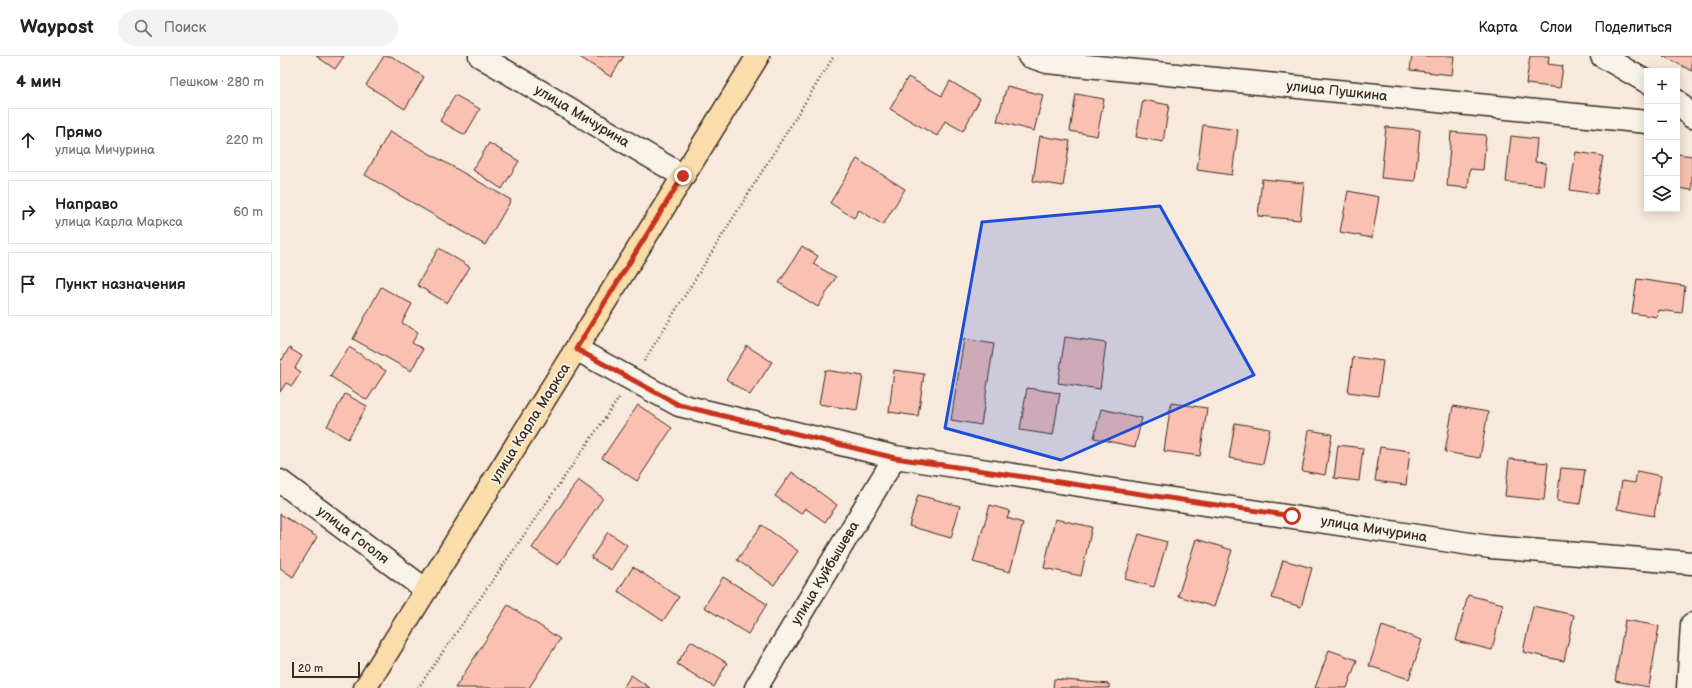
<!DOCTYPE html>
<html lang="ru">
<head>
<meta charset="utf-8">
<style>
	body { margin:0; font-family:"Balsamiq Sans",sans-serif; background:#f2f2f2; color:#222 }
	.controls { position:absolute; right:12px; top:12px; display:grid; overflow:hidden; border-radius:0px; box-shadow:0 2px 10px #0003 }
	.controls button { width:36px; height:36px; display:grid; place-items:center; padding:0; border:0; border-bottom:1px solid #e0e0e0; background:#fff; color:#222; font:20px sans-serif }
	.scale { position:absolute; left:12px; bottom:10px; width:68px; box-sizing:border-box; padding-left:4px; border:2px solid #3b2a1e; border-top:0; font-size:11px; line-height:14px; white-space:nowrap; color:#3b2a1e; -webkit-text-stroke:3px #f7f3e8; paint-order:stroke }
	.stop { position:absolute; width:12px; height:12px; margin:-9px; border:3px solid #c8321e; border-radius:50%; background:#fff }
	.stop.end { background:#c8321e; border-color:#fff; box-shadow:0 1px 4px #0008 }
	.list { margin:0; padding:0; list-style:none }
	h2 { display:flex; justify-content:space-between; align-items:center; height:52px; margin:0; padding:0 16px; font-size:17px }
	h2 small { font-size:13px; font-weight:400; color:#767676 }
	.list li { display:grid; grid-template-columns:26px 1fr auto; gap:12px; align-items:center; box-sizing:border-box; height:64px; margin:0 8px 8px; padding:0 8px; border:1px solid #e0e0e0; border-radius:0px }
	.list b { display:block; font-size:15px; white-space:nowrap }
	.list p { margin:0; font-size:13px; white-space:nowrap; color:#767676 }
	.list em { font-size:13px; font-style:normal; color:#767676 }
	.icon { flex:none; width:22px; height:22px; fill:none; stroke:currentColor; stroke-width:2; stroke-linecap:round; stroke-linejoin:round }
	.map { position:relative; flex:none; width:1412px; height:632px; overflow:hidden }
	header { display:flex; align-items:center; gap:24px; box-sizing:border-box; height:56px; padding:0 20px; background:#fff; border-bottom:1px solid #e0e0e0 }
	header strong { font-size:19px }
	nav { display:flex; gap:22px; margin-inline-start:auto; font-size:14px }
	.search { width:280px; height:36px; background:#f2f2f2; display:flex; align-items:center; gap:10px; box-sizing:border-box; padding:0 14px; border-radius:22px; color:#767676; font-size:15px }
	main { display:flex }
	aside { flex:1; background:#fff }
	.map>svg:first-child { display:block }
	.building { fill:#fac1b2; stroke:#3b2a1e }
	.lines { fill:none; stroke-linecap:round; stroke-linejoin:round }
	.minor-casing { stroke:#3b2a1e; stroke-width:25 }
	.major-casing { stroke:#3b2a1e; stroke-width:25 }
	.path { stroke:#3b2a1e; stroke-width:2.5; stroke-dasharray:1 3; stroke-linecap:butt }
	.minor { stroke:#f7f3e8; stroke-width:22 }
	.major { stroke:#faddab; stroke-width:22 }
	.route { stroke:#c8321e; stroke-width:5 }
	.marked { fill:#1d4ed8; fill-opacity:0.2; stroke:#1d4ed8; stroke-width:3; stroke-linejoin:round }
	.labels { text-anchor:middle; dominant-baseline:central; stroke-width:3.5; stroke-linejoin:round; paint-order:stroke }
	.street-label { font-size:14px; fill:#3b2a1e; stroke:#f7f3e8 }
</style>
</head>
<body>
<header>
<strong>Waypost</strong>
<div class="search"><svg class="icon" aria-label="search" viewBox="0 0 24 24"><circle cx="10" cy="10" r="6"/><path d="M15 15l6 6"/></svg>Поиск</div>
<nav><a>Карта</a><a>Слои</a><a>Поделиться</a></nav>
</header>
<main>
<aside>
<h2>4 мин<small>Пешком · 280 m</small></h2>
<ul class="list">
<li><svg class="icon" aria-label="ahead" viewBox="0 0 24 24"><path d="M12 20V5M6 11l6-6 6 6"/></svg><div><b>Прямо</b><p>улица Мичурина</p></div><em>220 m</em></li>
<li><svg class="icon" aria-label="right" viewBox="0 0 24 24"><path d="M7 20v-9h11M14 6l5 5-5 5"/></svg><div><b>Направо</b><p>улица Карла Маркса</p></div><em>60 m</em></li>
<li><svg class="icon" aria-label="arrive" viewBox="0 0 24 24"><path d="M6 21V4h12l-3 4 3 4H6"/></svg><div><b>Пункт назначения</b></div></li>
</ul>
</aside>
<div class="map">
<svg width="1412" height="632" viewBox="0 0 1412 632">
	<rect width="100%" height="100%" fill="#f8e9dd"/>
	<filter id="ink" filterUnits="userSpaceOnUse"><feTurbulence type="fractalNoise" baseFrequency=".025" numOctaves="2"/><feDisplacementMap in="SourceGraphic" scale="8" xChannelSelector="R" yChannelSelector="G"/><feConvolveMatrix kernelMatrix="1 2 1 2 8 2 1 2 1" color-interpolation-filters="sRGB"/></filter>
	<g filter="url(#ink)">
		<path class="building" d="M36 0H64L55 13Z
			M104 0H111L144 21 125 53 86 29Z
			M298 0H344L331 21Z
			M1132 0H1174L1172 19 1130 14Z
			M1250 0H1269L1268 8 1283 10 1280 32 1246 28Z
			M1383 0H1412V15Z
			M628 21 662 40 670 25 700 43 683 75 665 65 657 80 610 53Z
			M727 30 763 39 754 75 717 65Z
			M796 38 824 43 817 80 790 75Z
			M175 39 200 53 185 79 160 65Z
			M863 44 889 49 883 86 856 81Z
			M923 69 958 74 952 119 917 114Z
			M1106 71 1140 74 1135 125 1101 122Z
			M110 75 231 144 205 189 85 119Z
			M1171 76 1206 79 1203 114 1190 113 1188 132 1167 130Z
			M760 80 790 85 783 130 753 125Z
			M1231 80 1257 83 1255 106 1266 107 1263 130 1226 126Z
			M209 87 239 105 222 133 193 114Z
			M1296 96 1323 100 1317 138 1290 134Z
			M1397 98 1412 100V134L1397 132Z
			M577 103 625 133 603 169 579 154 574 162 550 147Z
			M982 123 1024 127 1020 164 978 160Z
			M1068 135 1099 141 1092 182 1060 176Z
			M522 190 538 200 533 208 556 221 538 251 499 227Z
			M159 192 190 211 167 247 137 229Z
			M1357 223 1405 230 1402 257 1378 254 1377 261 1352 257Z
			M101 231 132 248 122 267 138 276 132 287 143 293 131 315 73 283Z
			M785 281 826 287 820 333 778 327Z
			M684 283 714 288 701 369 671 364Z
			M467 290 492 306 470 339 446 323Z
			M69 291 106 315 87 344 50 320Z
			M9 292 22 300 15 312 21 316 12 330 6 327 0 336V303L2 304Z
			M1073 301 1103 305 1098 340 1068 336Z
			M545 314 583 320 577 354 539 348Z
			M614 314 644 318 638 360 609 356Z
			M747 332 780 337 773 379 740 374Z
			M65 338 87 350 68 383 47 370Z
			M891 347 927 352 920 400 884 395Z
			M358 349 392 372 357 425 322 402Z
			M1173 350 1208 356 1200 402 1165 396Z
			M821 353 862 362 855 391 814 382Z
			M955 367 990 373 983 408 949 402Z
			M1029 374 1052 378 1045 419 1022 415Z
			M1058 389 1083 392 1079 425 1054 422Z
			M1100 391 1130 395 1126 429 1095 425Z
			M1229 403 1268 407 1264 444 1225 440Z
			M1281 412 1305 414 1300 448 1277 445Z
			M1357 415 1381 420 1374 460 1337 453 1342 425 1355 427Z
			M512 416 557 449 545 466 525 452 521 458 495 440Z
			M298 424 323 442 278 509 252 492Z
			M638 439 680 450 671 482 629 470Z
			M710 449 730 455 727 462 743 467 730 516 693 506Z
			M0 458 37 481 13 521 0 512Z
			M775 463 812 471 801 520 764 512Z
			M482 469 518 495 494 529 457 504Z
			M328 476 347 489 331 514 311 502Z
			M859 478 887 486 874 531 845 523Z
			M916 483 952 494 934 551 898 540Z
			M1003 504 1032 512 1021 551 992 542Z
			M353 511 399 541 383 565 338 535Z
			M443 521 487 548 468 578 424 551Z
			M1188 539 1223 548 1212 594 1176 585Z
			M228 549 280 583 249 632H175Z
			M1253 550 1294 559 1284 605 1243 596Z
			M1345 564 1379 570 1369 631 1335 625Z
			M1102 570 1142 584 1129 623 1089 610Z
			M411 585 447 607 434 631 397 608Z
			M1049 594 1077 604 1067 632H1035Z
			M351 619 370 632H343Z
			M774 623 829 628V632H773Z"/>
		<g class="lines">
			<defs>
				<path id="minor" d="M200 0 403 120
					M749 0 767 6 1367 66
					M1322 0 1367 26
					M1397 45 1412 61
					M296 293 399 349 615 401 1210 491 1412 507
					M0 425 146 534
					M476 632 615 401
					M1408 632 1412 568"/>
				<path id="major" d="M85 632 478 0"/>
			</defs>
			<use href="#minor" class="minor-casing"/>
			<use href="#major" class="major-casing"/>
			<path class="path" d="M364 305 554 0
				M138 632 339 342"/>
			<use href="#minor" class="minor"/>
			<use href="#major" class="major"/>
		</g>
	</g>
	<g class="lines" filter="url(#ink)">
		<path class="route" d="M403 120 296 293 399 349 615 402 1012 460"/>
	</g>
	<path class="marked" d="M880 150 974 319 781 404 665 372 702 166Z"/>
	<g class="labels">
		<g class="street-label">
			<text transform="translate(1057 35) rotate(6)">улица Пушкина</text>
			<text transform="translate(302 60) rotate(31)">улица Мичурина</text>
			<text transform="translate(250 367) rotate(-58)">улица Карла Маркса</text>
			<text transform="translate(1094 473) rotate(9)">улица Мичурина</text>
			<text transform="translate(73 479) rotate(37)">улица Гоголя</text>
			<text transform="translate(545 517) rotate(-59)">улица Куйбышева</text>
		</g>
	</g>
</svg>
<div class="controls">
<button>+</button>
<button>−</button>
<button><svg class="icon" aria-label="locate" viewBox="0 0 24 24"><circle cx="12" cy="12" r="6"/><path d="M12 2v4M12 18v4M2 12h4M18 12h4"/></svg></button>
<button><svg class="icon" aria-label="layers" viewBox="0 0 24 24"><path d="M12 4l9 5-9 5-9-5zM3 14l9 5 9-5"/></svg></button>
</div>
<div class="scale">20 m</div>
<div class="stop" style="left:1012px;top:460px"></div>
<div class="stop end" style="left:403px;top:120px"></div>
</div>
</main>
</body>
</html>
